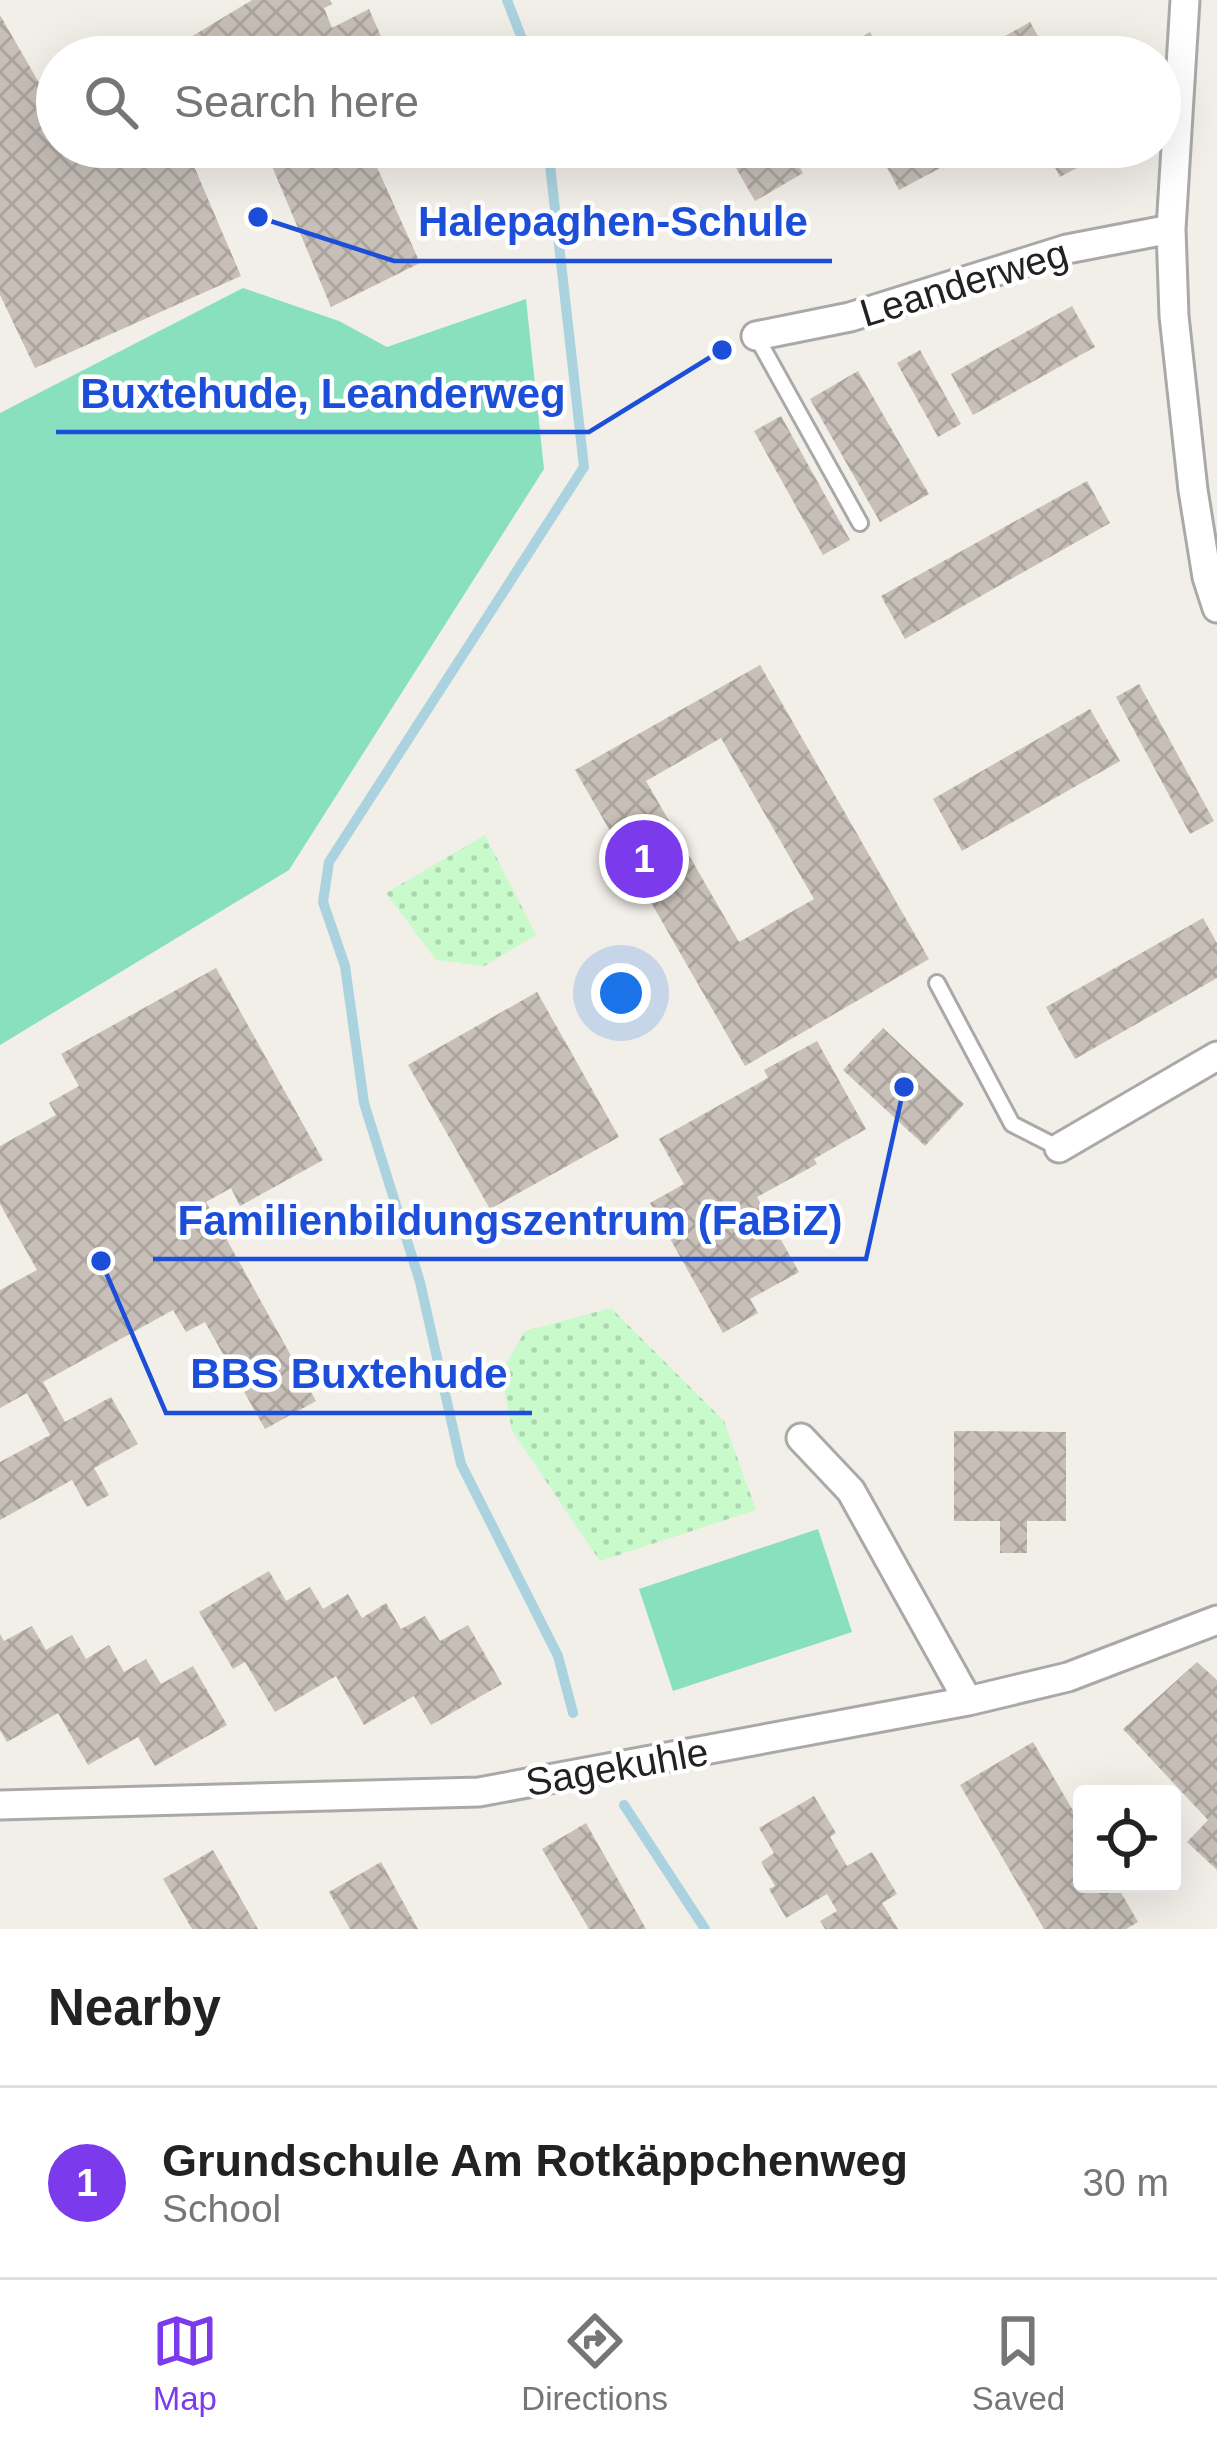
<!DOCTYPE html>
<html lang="en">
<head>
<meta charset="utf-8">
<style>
	body { margin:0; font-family:Helvetica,sans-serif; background:#f2f2f2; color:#222 }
	.controls { position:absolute; right:36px; bottom:36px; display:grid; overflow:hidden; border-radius:12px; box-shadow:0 12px 48px #0002 }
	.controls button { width:108px; height:108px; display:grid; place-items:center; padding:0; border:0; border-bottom:3px solid #e0e0e0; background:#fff; color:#222; font:60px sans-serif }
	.you { position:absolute; left:621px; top:993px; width:42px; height:42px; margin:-30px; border:9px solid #fff; border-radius:50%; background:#1a73e8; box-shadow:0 0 0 18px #1a73e833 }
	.badge { display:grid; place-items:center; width:78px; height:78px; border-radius:50%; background:#7c3aed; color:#fff; font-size:39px; font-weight:700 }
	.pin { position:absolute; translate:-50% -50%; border:6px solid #fff; box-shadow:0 3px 12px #0006 }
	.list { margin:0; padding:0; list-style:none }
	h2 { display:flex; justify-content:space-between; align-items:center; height:156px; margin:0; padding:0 48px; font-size:51px }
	h2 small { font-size:39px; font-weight:400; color:#767676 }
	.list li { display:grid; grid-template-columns:78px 1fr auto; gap:36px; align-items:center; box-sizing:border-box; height:192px; padding:0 48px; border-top:3px solid #e0e0e0 }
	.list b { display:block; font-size:45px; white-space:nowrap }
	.list p { margin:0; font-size:39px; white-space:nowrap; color:#767676 }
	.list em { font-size:39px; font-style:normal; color:#767676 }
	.icon { flex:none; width:66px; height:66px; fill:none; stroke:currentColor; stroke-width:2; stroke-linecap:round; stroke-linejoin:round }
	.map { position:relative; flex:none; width:1217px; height:1929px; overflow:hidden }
	.search { position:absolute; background:#fff; box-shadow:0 12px 48px #0002; left:36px; right:36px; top:36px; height:132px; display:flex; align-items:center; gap:30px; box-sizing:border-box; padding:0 42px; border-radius:66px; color:#767676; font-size:45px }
	.sheet { height:348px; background:#fff }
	nav { display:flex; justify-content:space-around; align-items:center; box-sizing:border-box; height:168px; border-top:3px solid #e0e0e0; background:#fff; font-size:33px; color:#767676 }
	nav a { display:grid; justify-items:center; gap:6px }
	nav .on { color:#7c3aed }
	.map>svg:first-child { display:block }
	.park { fill:url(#park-dots) }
	.pitch { fill:#88e0be }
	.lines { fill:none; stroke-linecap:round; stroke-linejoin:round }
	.stream { stroke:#aad3df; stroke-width:10 }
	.building { fill:url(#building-cross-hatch); fill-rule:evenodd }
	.service-casing { stroke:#a9a9a9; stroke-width:20 }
	.minor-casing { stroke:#a9a9a9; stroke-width:33 }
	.service { stroke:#fff; stroke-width:14 }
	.minor { stroke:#fff; stroke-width:27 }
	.labels { text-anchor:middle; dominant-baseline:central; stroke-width:9; stroke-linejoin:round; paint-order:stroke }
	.street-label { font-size:39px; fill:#222; stroke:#fff }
	.leader { fill:none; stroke:#1d4ed8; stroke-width:4.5 }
	.callout-dot { fill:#1d4ed8; stroke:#fff; stroke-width:4.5 }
	.callout-label { font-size:42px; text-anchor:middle; font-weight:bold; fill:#1d4ed8; stroke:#fff; stroke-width:9; stroke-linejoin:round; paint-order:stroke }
</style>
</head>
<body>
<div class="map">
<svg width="1217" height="1929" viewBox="0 0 1217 1929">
	<defs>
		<pattern id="park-dots" width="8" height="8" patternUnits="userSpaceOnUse" patternTransform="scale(3)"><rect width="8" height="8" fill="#c8facc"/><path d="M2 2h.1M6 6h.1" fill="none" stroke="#acd6af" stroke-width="1.8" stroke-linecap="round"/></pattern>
		<pattern id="building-cross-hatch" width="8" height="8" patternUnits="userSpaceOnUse" patternTransform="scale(3)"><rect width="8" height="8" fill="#c7bfb8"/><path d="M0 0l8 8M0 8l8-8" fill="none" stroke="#aba49e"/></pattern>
	</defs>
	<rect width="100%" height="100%" fill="#f2efe9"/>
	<path class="park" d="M485 835 536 935 484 966 436 960 386 893Z
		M611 1308 724 1421 756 1510 600 1561 512 1431 501 1372 525 1331Z"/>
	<path class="pitch" d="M243 288 339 321 387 347 526 299 544 469 289 870 0 1045V413Z
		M818 1529 852 1632 673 1691 639 1589Z"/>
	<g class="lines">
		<path class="stream" d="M507 0 529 57
			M548 147 584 467 329 862 323 902 345 966 364 1103 420 1282 461 1464 558 1656 573 1713
			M624 1805 705 1929"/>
	</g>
	<path class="building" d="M252 0H330L332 4 324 8 332 28 369 9 390 57H195L186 40Z
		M0 15 57 114V147H232L193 164 241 276 35 368 0 295Z
		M1030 22 1050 57H994L988 46Z
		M870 32 884 57H825Z
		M264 147H368L420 263 331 307Z
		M724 147H788L803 173 755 201Z
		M876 147H933L944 166 899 190Z
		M1044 147H1099L1103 154 1060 177Z
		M1072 306 1095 347 973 415 951 374Z
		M920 350 961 424 938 437 897 363Z
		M858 371 929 494 880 522 810 399Z
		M781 416 850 540 823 555 754 431Z
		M1087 481 1110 523 905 639 881 596Z
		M760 665 929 959 745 1066 575 770ZM721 738 814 899 739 942 646 781Z
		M1139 684 1214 821 1190 834 1116 697Z
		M1090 709 1120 761 962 851 933 799Z
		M1203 918 1217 943V978L1075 1059 1046 1007Z
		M216 968 323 1160 240 1206 231 1188 206 1202 316 1401 265 1429 205 1322 186 1332 173 1310 43 1382 65 1422 111 1397 138 1444 94 1468 109 1495 87 1507 72 1480 0 1520V1462L50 1435 27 1393 0 1408V1290L37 1270 0 1204V1146L56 1115 49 1103 79 1086 61 1054Z
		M537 992 619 1137 490 1209 408 1065Z
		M883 1028 964 1104 925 1146 843 1070Z
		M817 1041 866 1129 814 1159 817 1164 757 1197 799 1272 750 1299 758 1313 723 1333 650 1203 684 1184 659 1139 768 1078 764 1070Z
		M954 1431 1066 1432V1521H1027V1553H1000V1521H954Z
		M269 1571 286 1601 310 1587 323 1609 348 1594 362 1618 386 1603 401 1629 425 1616 440 1641 468 1625 502 1684 431 1725 414 1696 364 1725 336 1676 275 1712 245 1662 233 1669 199 1612Z
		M32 1626 46 1650 72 1635 86 1659 109 1645 124 1672 146 1659 161 1684 193 1666 227 1725 155 1766 138 1737 88 1765 58 1713 7 1742 0 1730V1634L4 1641Z
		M1197 1662 1217 1680V1870L1187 1842 1208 1820 1123 1729Z
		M1033 1742 1082 1826V1884H1116L1138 1922 1126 1929H1044L960 1785Z
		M814 1796 836 1833 830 1837 847 1866 872 1852 897 1894 882 1903 898 1929H825L820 1921 837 1911 827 1894 786 1918 769 1889 775 1886 761 1862 774 1853 759 1828Z
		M586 1823 646 1929H589L542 1849Z
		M213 1850 258 1929H192L163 1879Z
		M381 1862 418 1929H350L329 1892Z"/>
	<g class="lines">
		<defs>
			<path id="service" d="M756 336 860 523
				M937 983 1012 1124 1059 1148"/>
			<path id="minor" d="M1185 0 1171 229 1174 316 1193 490 1207 577 1217 608
				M756 336 850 317 1067 249 1171 229
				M1059 1148 1217 1056
				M801 1438 851 1491 968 1701
				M0 1805 479 1792 968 1701 1068 1677 1217 1620"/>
		</defs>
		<use href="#service" class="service-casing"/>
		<use href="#minor" class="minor-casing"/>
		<use href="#service" class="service"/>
		<use href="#minor" class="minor"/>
	</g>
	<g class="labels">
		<g class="street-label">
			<text transform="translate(964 283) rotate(-17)">Leanderweg</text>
			<text transform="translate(617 1767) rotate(-10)">Sagekuhle</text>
		</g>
	</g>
	<path class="leader" d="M258 217L394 261H832M722 350L589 432H56M904 1087L866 1259H153M101 1261L166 1413H532"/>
	<g class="callout-dot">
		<circle cx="258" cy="217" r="12"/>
		<circle cx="722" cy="350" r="12"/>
		<circle cx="904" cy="1087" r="12"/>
		<circle cx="101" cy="1261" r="12"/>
	</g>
	<g class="callout-label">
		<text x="613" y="236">Halepaghen-Schule</text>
		<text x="323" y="408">Buxtehude, Leanderweg</text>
		<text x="510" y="1235">Familienbildungszentrum (FaBiZ)</text>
		<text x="349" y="1388">BBS Buxtehude</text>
	</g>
</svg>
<div class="controls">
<button><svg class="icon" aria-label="locate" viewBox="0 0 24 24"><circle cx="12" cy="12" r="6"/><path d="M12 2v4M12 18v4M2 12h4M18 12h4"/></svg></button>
</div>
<div class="you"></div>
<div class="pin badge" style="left:644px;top:859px">1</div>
<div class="search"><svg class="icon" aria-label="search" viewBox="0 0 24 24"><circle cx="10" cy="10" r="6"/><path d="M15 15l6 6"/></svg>Search here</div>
</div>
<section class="sheet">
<h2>Nearby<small></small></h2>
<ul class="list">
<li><span class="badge">1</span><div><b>Grundschule Am Rotkäppchenweg</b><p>School</p></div><em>30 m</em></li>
</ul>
</section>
<nav>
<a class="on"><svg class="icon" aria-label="map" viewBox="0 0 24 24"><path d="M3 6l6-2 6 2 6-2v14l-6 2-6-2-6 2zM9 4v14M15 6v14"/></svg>Map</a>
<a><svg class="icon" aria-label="directions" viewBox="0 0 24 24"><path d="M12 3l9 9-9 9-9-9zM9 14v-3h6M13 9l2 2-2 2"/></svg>Directions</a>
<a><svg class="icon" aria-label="saved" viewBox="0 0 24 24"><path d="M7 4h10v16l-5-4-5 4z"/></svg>Saved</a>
</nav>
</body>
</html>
